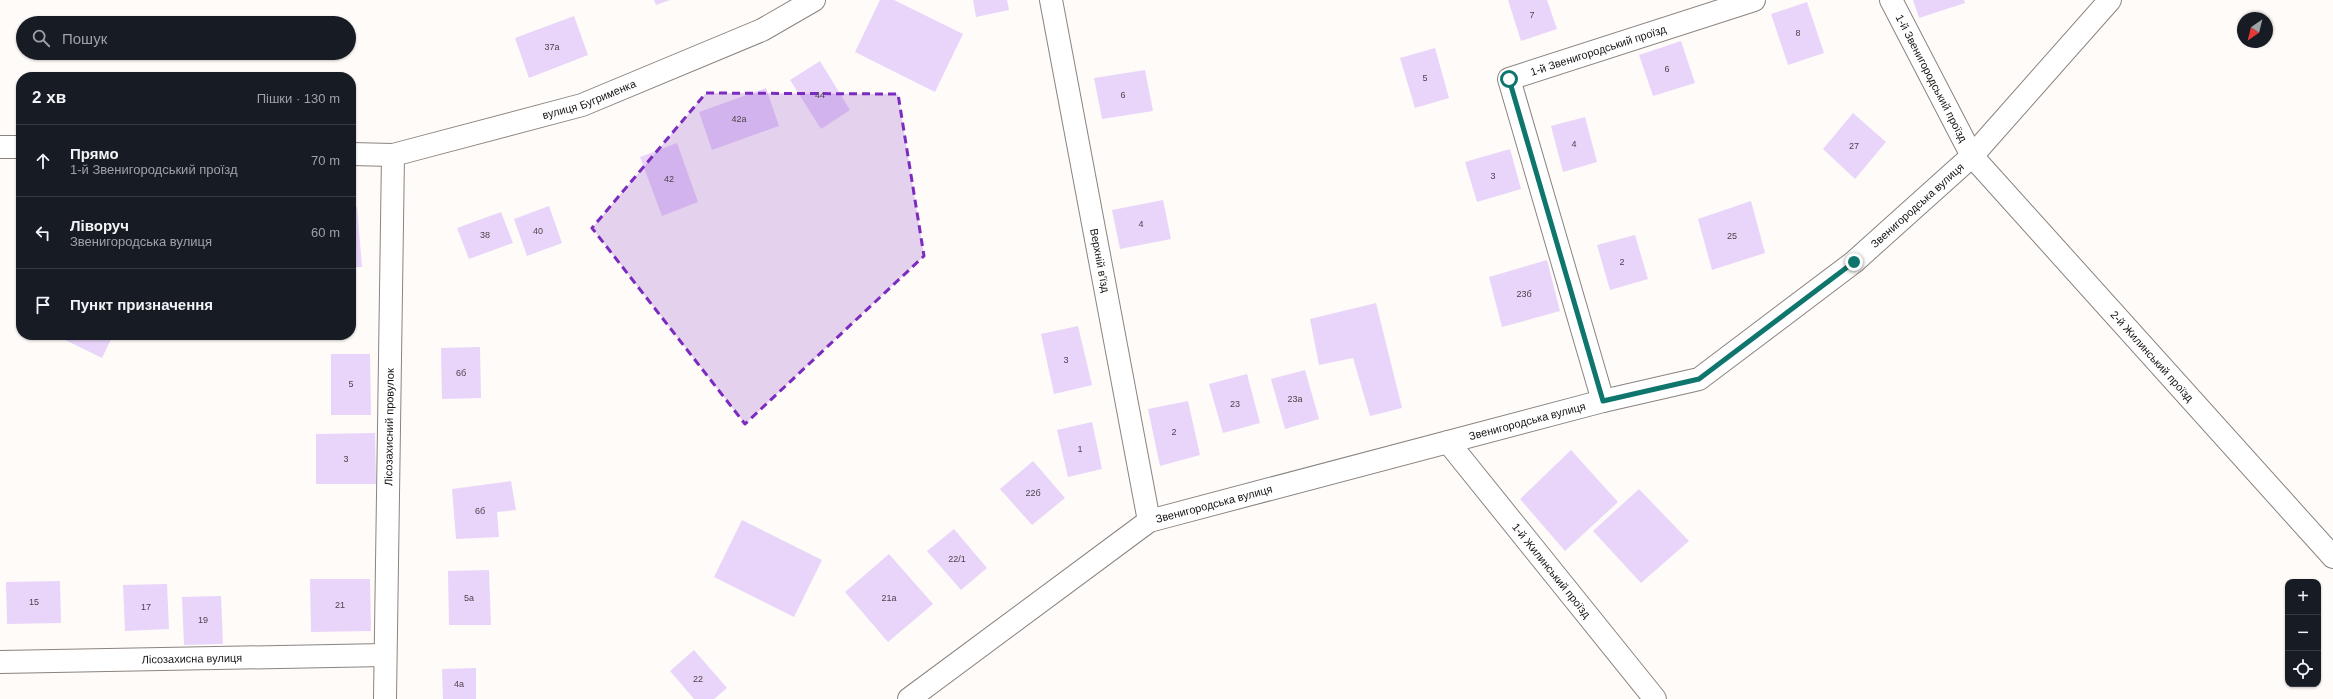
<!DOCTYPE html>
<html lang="uk">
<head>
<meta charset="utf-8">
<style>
	body { margin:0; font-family:Arial,sans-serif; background:#20242c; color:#f1f3f6 }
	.controls { position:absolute; right:12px; bottom:12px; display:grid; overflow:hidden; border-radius:8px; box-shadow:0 1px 3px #0004 }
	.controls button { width:36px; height:36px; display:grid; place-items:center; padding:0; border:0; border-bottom:1px solid #363941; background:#171b24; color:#f1f3f6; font:20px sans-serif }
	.compass { position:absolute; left:2237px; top:12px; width:36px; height:36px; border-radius:50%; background:#171b24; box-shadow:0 1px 3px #0004; rotate:215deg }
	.stop { position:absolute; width:12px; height:12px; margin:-9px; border:3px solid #0f766e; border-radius:50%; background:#fff }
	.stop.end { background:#0f766e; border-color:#fff; box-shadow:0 1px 4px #0008 }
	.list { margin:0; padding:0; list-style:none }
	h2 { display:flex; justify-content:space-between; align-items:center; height:52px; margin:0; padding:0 16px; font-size:17px }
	h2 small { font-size:13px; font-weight:400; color:#9ea1a6 }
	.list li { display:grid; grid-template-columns:26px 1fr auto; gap:12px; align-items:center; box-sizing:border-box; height:72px; padding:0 16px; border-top:1px solid #363941 }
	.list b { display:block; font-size:15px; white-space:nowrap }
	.list p { margin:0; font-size:13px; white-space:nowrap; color:#9ea1a6 }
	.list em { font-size:13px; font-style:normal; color:#9ea1a6 }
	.icon { flex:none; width:22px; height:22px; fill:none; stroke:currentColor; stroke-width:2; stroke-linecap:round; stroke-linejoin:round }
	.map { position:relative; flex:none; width:2333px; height:699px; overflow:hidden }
	.search { position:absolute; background:#171b24; box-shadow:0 1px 3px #0004; left:16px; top:16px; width:340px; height:44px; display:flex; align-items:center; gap:10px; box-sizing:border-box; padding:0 14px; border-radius:22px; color:#9ea1a6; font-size:15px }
	.panel { position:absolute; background:#171b24; box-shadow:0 1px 3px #0004; left:16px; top:72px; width:340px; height:268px; border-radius:16px }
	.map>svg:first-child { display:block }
	.building { fill:#e9d5f9 }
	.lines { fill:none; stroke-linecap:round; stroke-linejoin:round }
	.minor-casing { stroke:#8b837e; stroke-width:24 }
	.minor { stroke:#fff; stroke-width:22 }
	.route { stroke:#0f766e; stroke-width:5 }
	.marked { fill:#7b2cbf; fill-opacity:0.2; stroke:#7b2cbf; stroke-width:3; stroke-dasharray:8 5; stroke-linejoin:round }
	.labels { text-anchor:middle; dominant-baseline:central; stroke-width:3.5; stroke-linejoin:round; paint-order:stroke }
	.number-label { font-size:9px; fill:#4c444c }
	.street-label { font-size:11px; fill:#171412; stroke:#fff }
</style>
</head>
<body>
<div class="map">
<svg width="2333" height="699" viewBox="0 0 2333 699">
	<rect width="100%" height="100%" fill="#fefbf9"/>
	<path class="building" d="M654 0H670L656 5Z
		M880 0H894L963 34 935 92 855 52Z
		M973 0H1007L1009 10 976 17Z
		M1508 0H1547L1557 29 1521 41Z
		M1913 0H1964L1965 3 1919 18Z
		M1807 2 1824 53 1788 65 1771 14Z
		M574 16 588 55 529 78 515 38Z
		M1681 41 1695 83 1653 96 1639 55Z
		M1435 48 1449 98 1415 108 1400 58Z
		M820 61 850 110 821 129 790 80Z
		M1145 70 1153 111 1102 119 1094 78Z
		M766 88 779 126 712 150 699 112Z
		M1853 113 1886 142 1855 179 1823 149Z
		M1585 117 1597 162 1563 172 1551 126Z
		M677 143 698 202 662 216 640 157Z
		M1510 149 1521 189 1477 202 1465 162Z
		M1163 200 1171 239 1120 249 1112 210Z
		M1751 201 1765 253 1712 270 1698 219Z
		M549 206 562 243 527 256 514 219Z
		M351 207H357L362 267H351Z
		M501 212 513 243 469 259 457 228Z
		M1635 235 1648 279 1610 290 1597 245Z
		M1547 260 1560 311 1502 327 1489 277Z
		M1376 303 1402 408 1370 416 1353 358 1319 365 1310 319Z
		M1078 326 1092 385 1054 394 1041 334Z
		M55 335H113L102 358Z
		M480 347 481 398 442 399 441 348Z
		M331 354H370L371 415H331Z
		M1305 370 1319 419 1285 429 1271 379Z
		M1247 374 1260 423 1223 433 1209 384Z
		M1188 401 1200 455 1160 466 1148 409Z
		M1092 422 1102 469 1068 477 1057 430Z
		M375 433 376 484H316V434Z
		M1571 450 1618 502 1565 551 1520 499Z
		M1033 461 1065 498 1032 525 1000 489Z
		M511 481 516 510 497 512 499 537 456 539 452 489Z
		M1639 489 1689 541 1641 583 1593 531Z
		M742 520 822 560 794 617 714 577Z
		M954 529 987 568 961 590 927 551Z
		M889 554 933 604 888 642 845 592Z
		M489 570 491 625H449L448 571Z
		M310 579H370L371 631 311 632Z
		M60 581 61 623 7 624 6 582Z
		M167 584 169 629 125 631 123 585Z
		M221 596 223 644 184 645 182 597Z
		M694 650 727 688 714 699H694L670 671Z
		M476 668V699H443L442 669Z"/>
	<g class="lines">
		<defs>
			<g id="minor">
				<path id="s1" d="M1051 0 1149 521"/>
				<path id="s2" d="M1891 0 1972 156 2333 557"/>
				<path d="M0 147H21"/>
				<path id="s3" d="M351 154 393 155 582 105 762 30 814 0"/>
				<path id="s4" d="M1603 401 1509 79 1754 0"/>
				<path id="s5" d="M1448 442 1655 699"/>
				<path id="s6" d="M0 662 385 655"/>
				<path id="s7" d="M385 699 393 155"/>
				<path id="s8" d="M909 699 1149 521 1603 401 1699 379 1854 262 1972 156 2110 0"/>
			</g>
		</defs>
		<use href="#minor" class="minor-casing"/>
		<use href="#minor" class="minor"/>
	</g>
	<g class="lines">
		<path class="route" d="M1509 79 1603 401 1699 379 1854 262"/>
	</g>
	<path class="marked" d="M706 93 898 94 924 256 745 424 592 228Z"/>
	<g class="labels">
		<g class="number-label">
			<text x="1532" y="15">7</text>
			<text x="1798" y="33">8</text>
			<text x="552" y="47">37а</text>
			<text x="1667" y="69">6</text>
			<text x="1425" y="78">5</text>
			<text x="820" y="95">44</text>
			<text x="1123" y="95">6</text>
			<text x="739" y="119">42а</text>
			<text x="1574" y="144">4</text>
			<text x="1854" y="146">27</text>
			<text x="1493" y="176">3</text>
			<text x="669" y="179">42</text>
			<text x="1141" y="224">4</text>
			<text x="538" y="231">40</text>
			<text x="485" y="235">38</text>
			<text x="1732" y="236">25</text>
			<text x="1622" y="262">2</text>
			<text x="1524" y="294">23б</text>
			<text x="1066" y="360">3</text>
			<text x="461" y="373">6б</text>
			<text x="351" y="384">5</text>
			<text x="1295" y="399">23а</text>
			<text x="1235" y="404">23</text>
			<text x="1174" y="432">2</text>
			<text x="1080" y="449">1</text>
			<text x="346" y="459">3</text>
			<text x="1033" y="493">22б</text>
			<text x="480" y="511">6б</text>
			<text x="957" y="559">22/1</text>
			<text x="469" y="598">5а</text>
			<text x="889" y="598">21а</text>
			<text x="34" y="602">15</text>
			<text x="340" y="605">21</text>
			<text x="146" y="607">17</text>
			<text x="203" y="620">19</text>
			<text x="698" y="679">22</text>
			<text x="459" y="684">4а</text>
		</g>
		<g class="street-label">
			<text stroke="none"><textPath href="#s4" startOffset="429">1-й Звенигородський проїзд</textPath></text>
			<text stroke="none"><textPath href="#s2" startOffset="88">1-й Звенигородський проїзд</textPath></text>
			<text stroke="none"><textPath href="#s3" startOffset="246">вулиця Бугрименка</textPath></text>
			<text stroke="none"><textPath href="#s8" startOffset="1146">Звенигородська вулиця</textPath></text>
			<text stroke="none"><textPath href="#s1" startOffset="265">Верхній в'їзд</textPath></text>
			<text stroke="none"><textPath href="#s2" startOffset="445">2-й Жилинський проїзд</textPath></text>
			<text stroke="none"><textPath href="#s8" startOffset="690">Звенигородська вулиця</textPath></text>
			<text stroke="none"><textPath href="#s7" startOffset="272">Лісозахисний провулок</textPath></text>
			<text stroke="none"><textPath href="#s8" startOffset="366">Звенигородська вулиця</textPath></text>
			<text stroke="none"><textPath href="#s5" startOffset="165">1-й Жилинський проїзд</textPath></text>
			<text stroke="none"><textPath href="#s6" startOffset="192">Лісозахисна вулиця</textPath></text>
		</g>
	</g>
</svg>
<div class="controls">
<button>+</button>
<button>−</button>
<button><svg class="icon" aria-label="locate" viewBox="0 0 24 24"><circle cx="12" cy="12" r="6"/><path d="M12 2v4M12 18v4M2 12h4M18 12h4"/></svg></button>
</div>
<svg class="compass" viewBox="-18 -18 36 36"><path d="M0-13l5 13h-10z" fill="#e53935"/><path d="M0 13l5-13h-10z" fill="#9ea1a6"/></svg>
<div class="stop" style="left:1509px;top:79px"></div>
<div class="stop end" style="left:1854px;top:262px"></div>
<div class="search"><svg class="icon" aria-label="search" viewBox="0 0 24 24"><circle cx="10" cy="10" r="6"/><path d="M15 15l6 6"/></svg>Пошук</div>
<section class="panel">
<h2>2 хв<small>Пішки · 130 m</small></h2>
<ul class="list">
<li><svg class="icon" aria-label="ahead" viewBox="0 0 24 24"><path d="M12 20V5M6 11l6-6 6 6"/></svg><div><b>Прямо</b><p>1-й Звенигородський проїзд</p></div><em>70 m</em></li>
<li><svg class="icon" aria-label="left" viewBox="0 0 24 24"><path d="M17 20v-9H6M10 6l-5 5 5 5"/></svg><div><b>Ліворуч</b><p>Звенигородська вулиця</p></div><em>60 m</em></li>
<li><svg class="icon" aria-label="arrive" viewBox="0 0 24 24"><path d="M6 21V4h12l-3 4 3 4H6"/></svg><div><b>Пункт призначення</b></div></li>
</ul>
</section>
</div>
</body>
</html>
